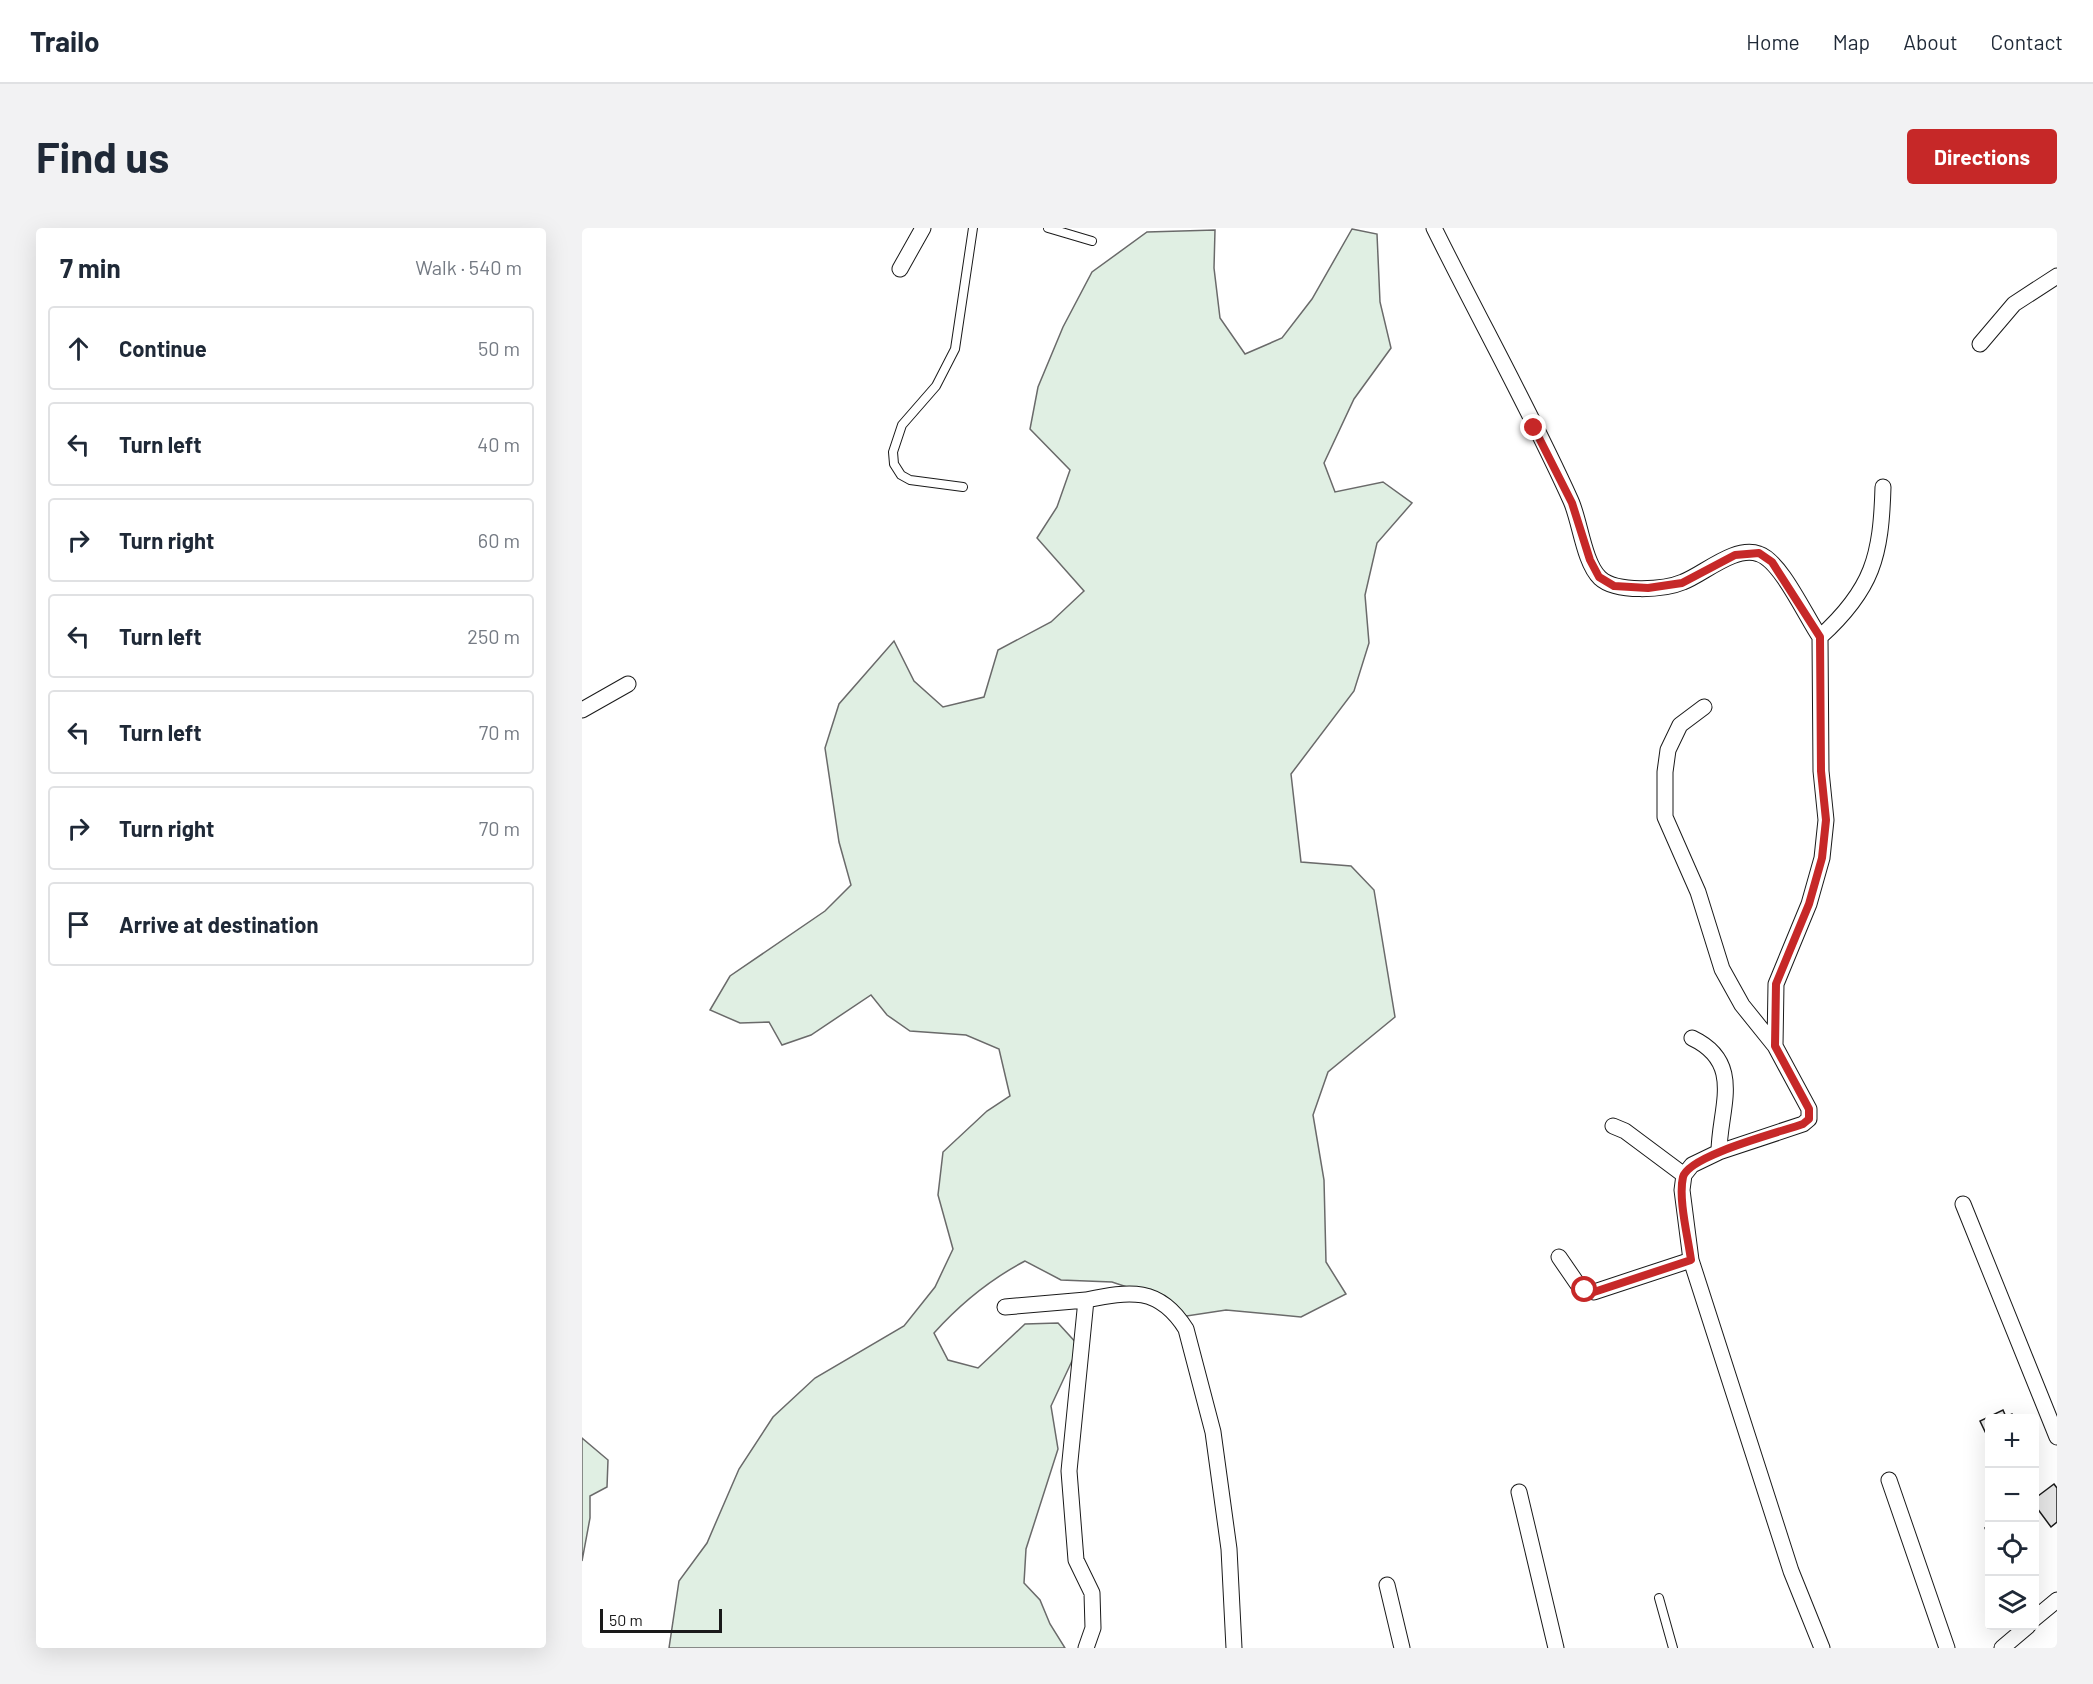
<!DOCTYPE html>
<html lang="en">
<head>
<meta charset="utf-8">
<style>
	body { margin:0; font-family:Barlow,sans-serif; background:#f2f2f3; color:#1f2937 }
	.controls { position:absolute; right:18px; bottom:18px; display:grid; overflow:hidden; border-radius:6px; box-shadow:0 6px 24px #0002 }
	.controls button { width:54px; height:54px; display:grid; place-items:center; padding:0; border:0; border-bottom:2px solid #e0e1e3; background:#fff; color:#1f2937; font:30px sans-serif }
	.scale { position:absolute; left:18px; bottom:15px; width:122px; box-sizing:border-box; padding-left:6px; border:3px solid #1a1a1a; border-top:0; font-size:16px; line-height:21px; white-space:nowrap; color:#1a1a1a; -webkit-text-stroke:4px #fff; paint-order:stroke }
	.stop { position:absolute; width:18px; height:18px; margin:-14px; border:4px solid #c62828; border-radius:50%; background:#fff }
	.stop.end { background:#c62828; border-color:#fff; box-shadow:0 2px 6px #0008 }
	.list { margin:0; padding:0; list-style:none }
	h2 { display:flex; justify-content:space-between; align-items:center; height:78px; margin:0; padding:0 24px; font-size:26px }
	h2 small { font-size:20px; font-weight:400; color:#747a83 }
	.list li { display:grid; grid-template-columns:39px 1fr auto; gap:18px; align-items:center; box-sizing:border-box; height:84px; margin:0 12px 12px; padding:0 12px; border:2px solid #e0e1e3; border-radius:6px }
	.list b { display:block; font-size:22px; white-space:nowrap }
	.list em { font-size:20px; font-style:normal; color:#747a83 }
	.icon { flex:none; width:33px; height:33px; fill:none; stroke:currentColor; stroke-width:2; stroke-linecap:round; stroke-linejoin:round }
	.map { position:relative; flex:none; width:1475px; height:1420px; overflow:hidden; border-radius:6px }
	header { display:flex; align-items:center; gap:36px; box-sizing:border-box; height:84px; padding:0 30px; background:#fff; border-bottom:2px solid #e0e1e3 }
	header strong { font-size:28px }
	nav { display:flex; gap:33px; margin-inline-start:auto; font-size:21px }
	.intro { display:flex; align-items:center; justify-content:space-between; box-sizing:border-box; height:144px; padding:0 36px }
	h1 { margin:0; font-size:42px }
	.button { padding:15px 27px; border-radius:6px; background:#c62828; color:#fff; font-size:21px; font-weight:700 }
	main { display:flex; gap:36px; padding:0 36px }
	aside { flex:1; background:#fff; border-radius:6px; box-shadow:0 6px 24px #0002 }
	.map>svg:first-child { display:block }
	.green { fill:#e0efe3; stroke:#6a6a6a; stroke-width:1.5 }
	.building { fill:#e6e6e6; stroke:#1a1a1a; stroke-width:1.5 }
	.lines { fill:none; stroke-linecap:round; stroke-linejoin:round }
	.lane-casing { stroke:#1a1a1a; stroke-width:10 }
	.street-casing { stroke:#1a1a1a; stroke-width:17 }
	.lane { stroke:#fff; stroke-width:8 }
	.street { stroke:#fff; stroke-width:15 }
	.route { stroke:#c62828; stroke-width:8 }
</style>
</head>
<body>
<header>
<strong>Trailo</strong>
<nav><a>Home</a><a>Map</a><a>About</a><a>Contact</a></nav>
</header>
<div class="intro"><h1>Find us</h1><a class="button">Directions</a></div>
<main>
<aside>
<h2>7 min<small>Walk · 540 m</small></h2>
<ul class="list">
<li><svg class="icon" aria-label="ahead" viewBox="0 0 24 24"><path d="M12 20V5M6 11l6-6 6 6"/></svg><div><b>Continue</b></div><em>50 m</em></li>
<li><svg class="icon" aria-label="left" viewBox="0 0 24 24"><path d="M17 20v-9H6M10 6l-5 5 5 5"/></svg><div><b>Turn left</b></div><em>40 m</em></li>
<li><svg class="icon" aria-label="right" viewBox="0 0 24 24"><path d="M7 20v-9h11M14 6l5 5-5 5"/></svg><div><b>Turn right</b></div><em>60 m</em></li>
<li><svg class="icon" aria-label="left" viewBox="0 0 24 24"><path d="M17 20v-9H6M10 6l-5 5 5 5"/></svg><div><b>Turn left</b></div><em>250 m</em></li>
<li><svg class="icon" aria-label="left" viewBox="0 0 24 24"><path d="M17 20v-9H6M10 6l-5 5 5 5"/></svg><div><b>Turn left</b></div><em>70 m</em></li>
<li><svg class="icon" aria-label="right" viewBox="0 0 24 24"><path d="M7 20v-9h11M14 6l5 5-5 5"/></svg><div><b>Turn right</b></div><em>70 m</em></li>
<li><svg class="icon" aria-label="arrive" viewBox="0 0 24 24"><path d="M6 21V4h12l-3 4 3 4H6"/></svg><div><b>Arrive at destination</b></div></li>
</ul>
</aside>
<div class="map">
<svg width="1475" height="1420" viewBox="0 0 1475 1420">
	<rect width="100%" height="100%" fill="#fff"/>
	<path class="green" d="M770 1 795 6 798 74 809 120 772 171 742 235 753 264 801 254 830 275 795 315 783 367 787 415 772 463 709 546 719 634 769 638 792 662 813 789 746 844 731 887 742 952 744 1034 764 1066 719 1089 644 1082 598 1089 563 1065 530 1054 479 1052 443 1033C407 1052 379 1075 352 1105L366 1132 396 1140 443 1096 476 1095 497 1118 469 1178 476 1221 444 1321 442 1355 458 1372 468 1396 483 1420H87L97 1353 125 1315 157 1241 191 1189 233 1150 322 1098 353 1059 371 1021 356 967 361 924 405 883 428 868 417 821 384 807 328 803 305 787 289 767 229 807 200 817 187 794 158 795 128 782 148 748 243 683 269 657 257 614 243 520 257 476 312 413 332 453 361 479 402 469 416 422 469 394 502 363 455 310 475 279 488 242 448 201 456 159 481 99 510 44 565 4 633 2 632 40 638 90 663 126 700 110 730 71Z
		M0 1210 26 1232 25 1259 8 1268V1290L0 1333Z"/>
	<path class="building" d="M1421 1182 1424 1189 1430 1186 1432 1190H1408V1214L1398 1193Z
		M1472 1256 1475 1260V1294L1469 1299 1452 1276V1271Z
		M1408 1298V1312L1403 1300Z"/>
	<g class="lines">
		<defs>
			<path id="lane" d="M466 0 510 13
				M381 259 328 252 319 247 312 236 311 224 320 197 354 158 373 121 391 0
				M1077 1370 1091 1420"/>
			<path id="street" d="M852 0C897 91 947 180 989 273 998 293 1002 335 1018 350 1034 365 1082 362 1101 354 1122 346 1153 317 1177 326 1199 333 1224 389 1238 409 1291 361 1299 328 1301 259
				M318 41 341 0
				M1398 116 1432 76 1475 48
				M1238 409 1239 543 1244 592 1240 630 1227 676 1194 756 1193 818 1227 881V891L1221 896 1137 924 1110 937 1102 947 1100 962 1109 1032 1209 1343 1240 1420
				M1122 479 1098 497 1086 522 1083 544V589L1116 664 1140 741 1160 777 1193 818
				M0 482 46 456
				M1110 810C1163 835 1137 881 1137 924
				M1031 898 1043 903 1102 947
				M1381 976 1475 1209
				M977 1029 999 1061 1012 1064 1109 1032
				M504 1072C548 1063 577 1058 604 1101L631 1204 647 1321 652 1420
				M423 1079 504 1072 487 1243 494 1332 510 1365 511 1400 504 1420
				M1307 1252 1365 1420
				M937 1264 974 1420
				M805 1357 820 1420
				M1452 1391 1475 1372
				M1420 1420 1446 1398"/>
		</defs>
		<use href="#lane" class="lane-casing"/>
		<use href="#street" class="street-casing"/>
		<use href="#lane" class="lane"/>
		<use href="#street" class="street"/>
	</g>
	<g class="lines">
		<path class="route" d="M952 200 990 275 1008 332 1017 349 1032 358 1066 360 1100 355 1153 327 1177 325 1190 334 1238 409 1239 543 1244 592 1240 630 1227 676 1194 756 1193 818 1227 881V891L1221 896C1199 904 1107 927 1101 949 1096 971 1106 1009 1109 1032L1012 1064 1003 1062"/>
	</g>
</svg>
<div class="controls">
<button>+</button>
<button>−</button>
<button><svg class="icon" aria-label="locate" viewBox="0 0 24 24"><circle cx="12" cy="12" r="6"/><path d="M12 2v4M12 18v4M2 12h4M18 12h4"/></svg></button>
<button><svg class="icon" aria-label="layers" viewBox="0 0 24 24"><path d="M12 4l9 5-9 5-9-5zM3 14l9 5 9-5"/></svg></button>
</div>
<div class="scale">50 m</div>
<div class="stop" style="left:1003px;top:1062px"></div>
<div class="stop end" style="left:952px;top:200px"></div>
</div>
</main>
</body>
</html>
